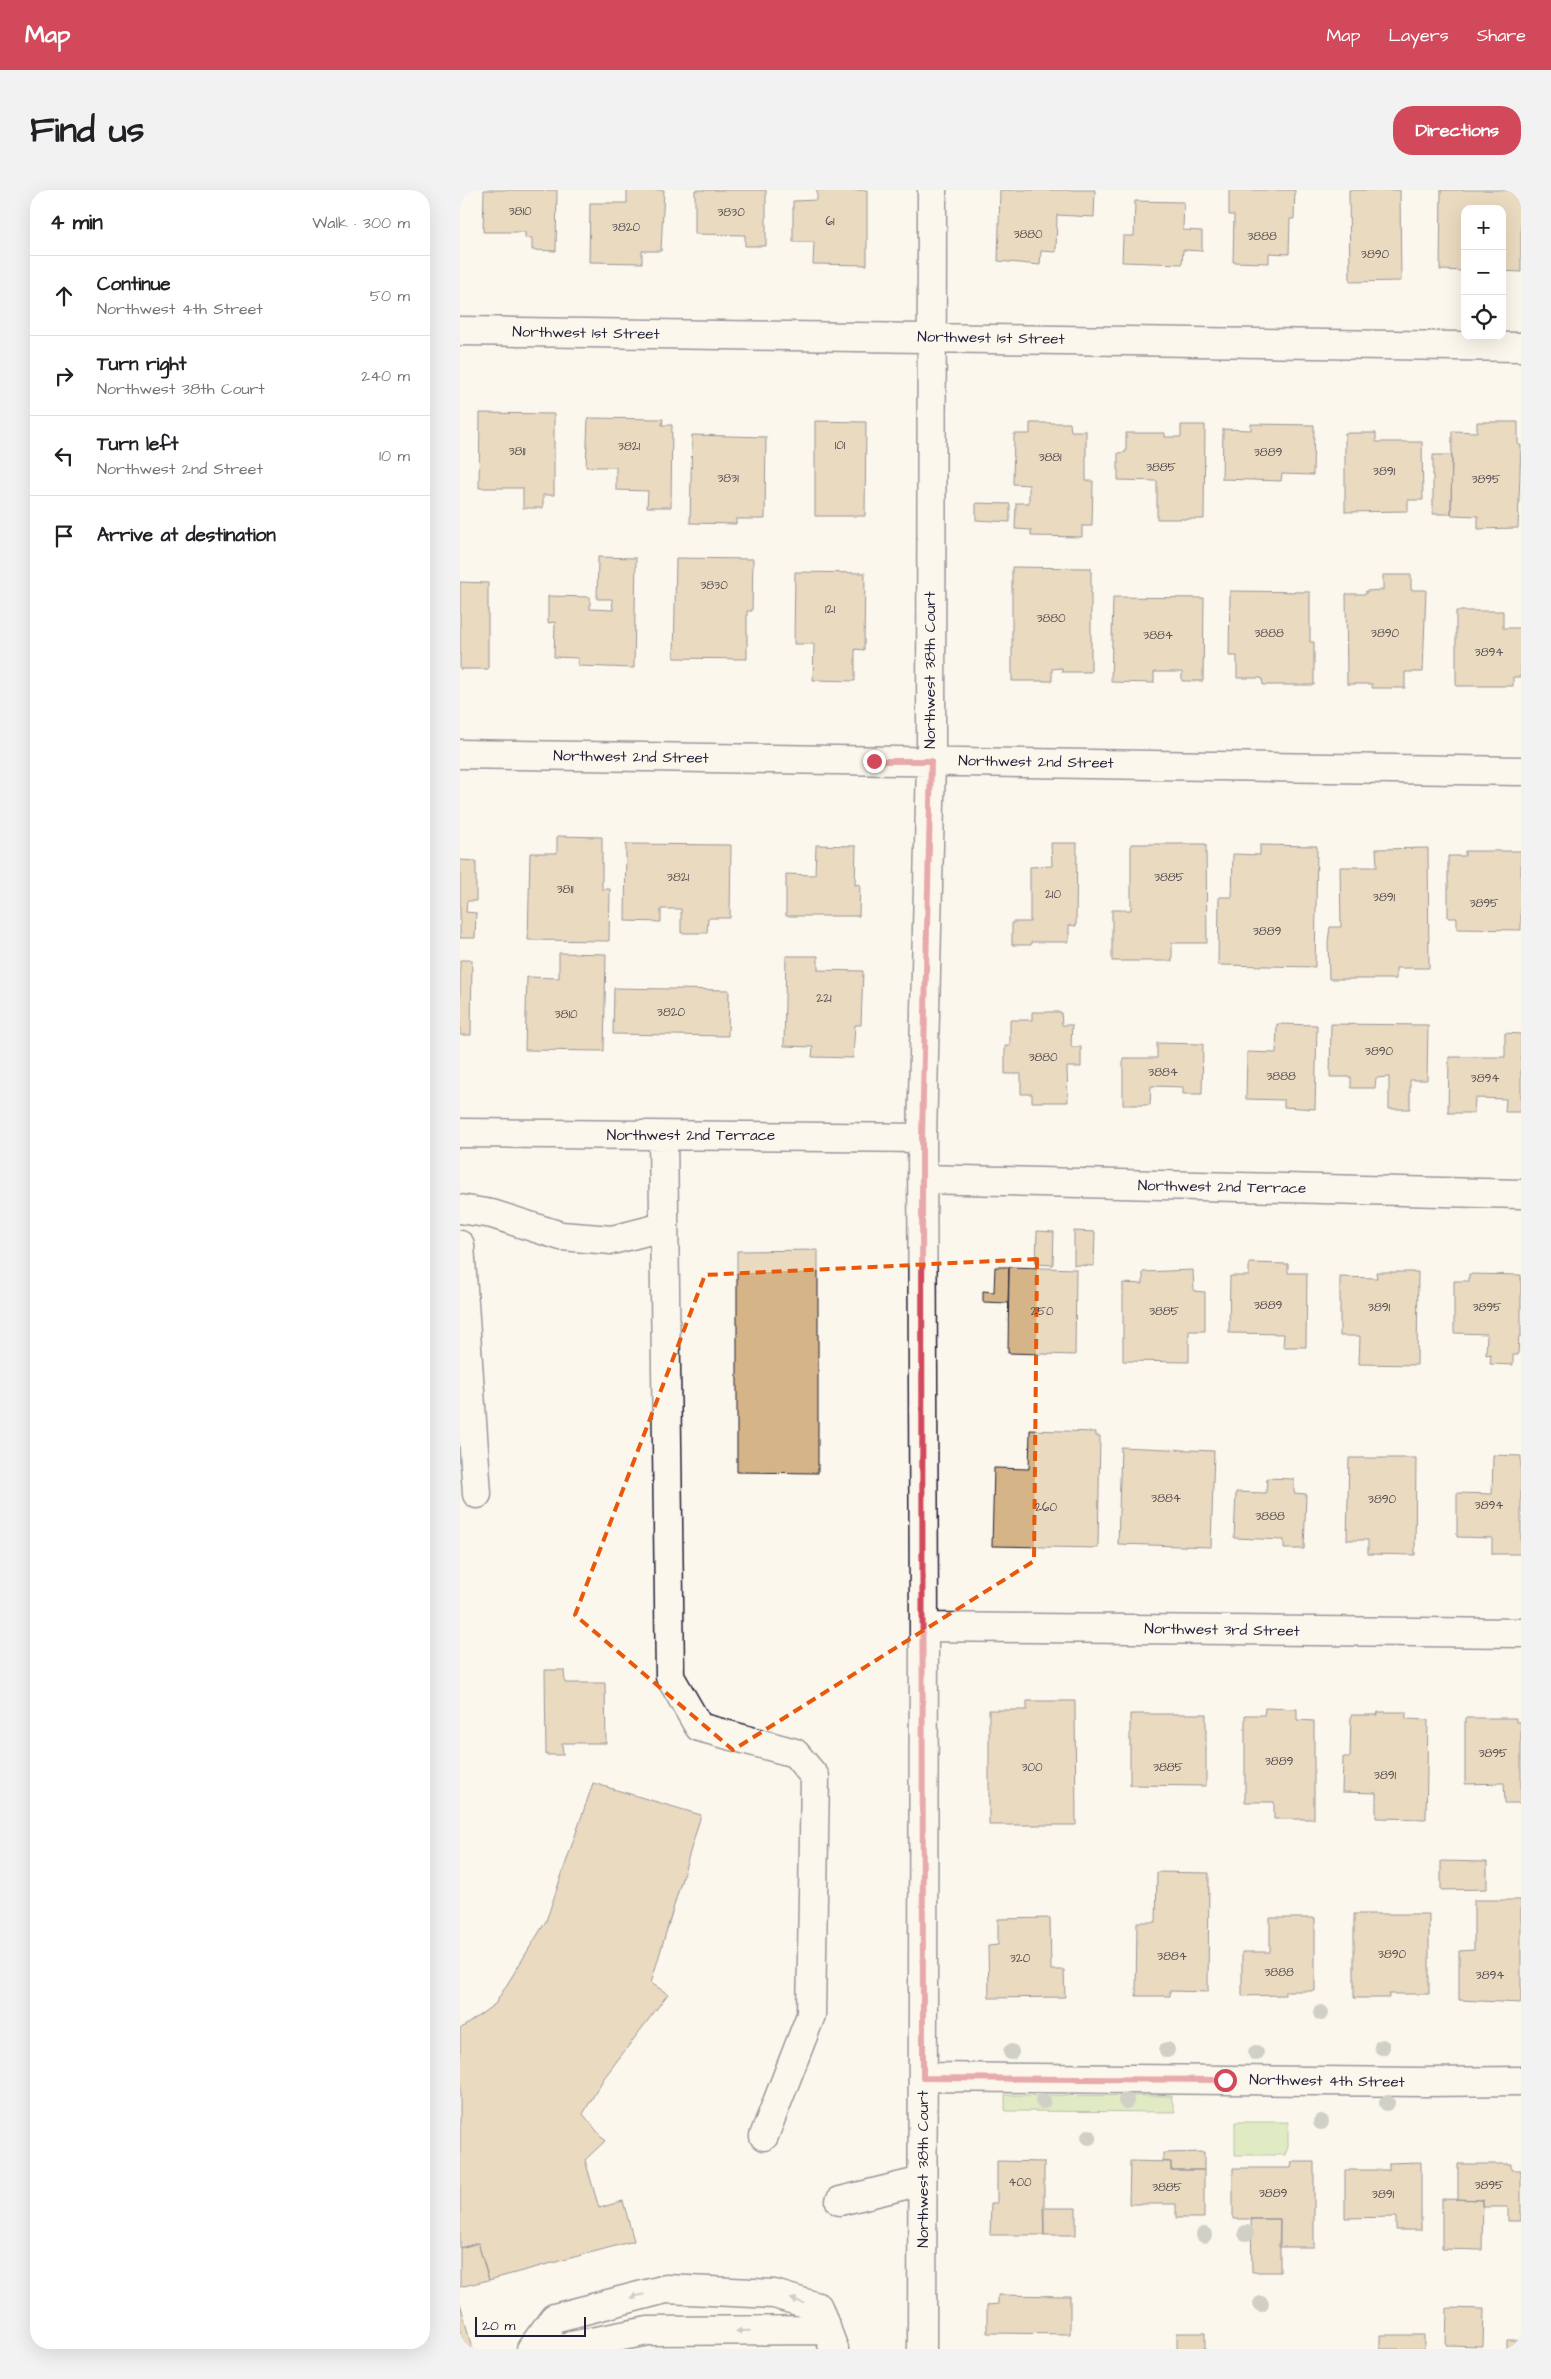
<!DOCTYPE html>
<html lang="en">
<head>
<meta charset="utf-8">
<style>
	body { margin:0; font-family:"Architects Daughter",sans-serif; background:#f2f2f2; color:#202124 }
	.controls { position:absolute; right:15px; top:15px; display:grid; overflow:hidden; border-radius:10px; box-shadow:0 5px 20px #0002 }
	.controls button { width:45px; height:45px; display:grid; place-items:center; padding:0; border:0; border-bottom:1px solid #e0e0e0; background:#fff; color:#202124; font:25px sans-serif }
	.scale { position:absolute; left:15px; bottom:12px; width:111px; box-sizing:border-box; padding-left:5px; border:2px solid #22223b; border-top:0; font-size:14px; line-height:18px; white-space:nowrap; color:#22223b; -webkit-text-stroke:4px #fbf7ec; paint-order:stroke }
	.stop { position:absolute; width:15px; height:15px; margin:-11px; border:4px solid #d1495b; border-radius:50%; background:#fff }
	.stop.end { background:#d1495b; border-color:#fff; box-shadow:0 1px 5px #0008 }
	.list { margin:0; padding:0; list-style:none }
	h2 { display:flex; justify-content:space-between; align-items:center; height:65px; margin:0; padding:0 20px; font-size:21px }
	h2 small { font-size:16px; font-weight:400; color:#757577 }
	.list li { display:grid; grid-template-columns:32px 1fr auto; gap:15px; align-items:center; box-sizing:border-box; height:80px; padding:0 20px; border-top:1px solid #e0e0e0 }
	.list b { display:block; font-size:19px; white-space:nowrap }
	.list p { margin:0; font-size:16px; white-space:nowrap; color:#757577 }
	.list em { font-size:16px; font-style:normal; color:#757577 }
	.icon { flex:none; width:28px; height:28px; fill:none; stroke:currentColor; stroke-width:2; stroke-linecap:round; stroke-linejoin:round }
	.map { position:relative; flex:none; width:1061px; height:2159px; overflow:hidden; border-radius:20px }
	header { display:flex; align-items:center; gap:30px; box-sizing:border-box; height:70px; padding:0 25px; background:#d1495b; color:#fff }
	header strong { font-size:24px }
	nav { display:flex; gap:28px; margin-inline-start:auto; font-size:18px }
	.intro { display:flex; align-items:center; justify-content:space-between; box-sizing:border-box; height:120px; padding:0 30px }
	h1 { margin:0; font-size:35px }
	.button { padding:12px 22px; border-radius:20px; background:#d1495b; color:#fff; font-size:18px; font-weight:700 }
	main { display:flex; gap:30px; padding:0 30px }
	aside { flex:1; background:#fff; border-radius:20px; box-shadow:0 5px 20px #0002 }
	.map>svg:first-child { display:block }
	.green { fill:#bfda91; stroke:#707e66 }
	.building { fill:#d5b588; stroke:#22223b }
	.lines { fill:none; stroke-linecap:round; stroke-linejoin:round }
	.minor-casing { stroke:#22223b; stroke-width:31 }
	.minor { stroke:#fbf7ec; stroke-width:28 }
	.tree { fill:#9ea099 }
	.oneway { fill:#99979c }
	.route { stroke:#d1495b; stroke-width:6 }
	.marked { fill:none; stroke:#e8590c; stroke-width:4; stroke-dasharray:10 6; stroke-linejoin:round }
	.labels { text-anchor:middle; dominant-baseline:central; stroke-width:4.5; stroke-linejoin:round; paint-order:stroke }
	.number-label { font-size:12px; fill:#4f474e }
	.street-label { font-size:15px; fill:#22223b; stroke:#fbf7ec }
</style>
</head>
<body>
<header>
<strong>Map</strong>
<nav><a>Map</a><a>Layers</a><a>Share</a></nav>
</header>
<div class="intro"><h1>Find us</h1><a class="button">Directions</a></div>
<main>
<aside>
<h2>4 min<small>Walk · 300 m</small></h2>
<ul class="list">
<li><svg class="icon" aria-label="ahead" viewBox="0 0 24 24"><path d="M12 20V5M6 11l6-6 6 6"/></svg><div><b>Continue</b><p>Northwest 4th Street</p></div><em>50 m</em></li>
<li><svg class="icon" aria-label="right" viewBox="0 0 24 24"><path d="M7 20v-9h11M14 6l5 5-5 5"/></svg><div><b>Turn right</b><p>Northwest 38th Court</p></div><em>240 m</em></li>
<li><svg class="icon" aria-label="left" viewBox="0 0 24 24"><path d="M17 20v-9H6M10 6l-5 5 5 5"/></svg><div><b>Turn left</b><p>Northwest 2nd Street</p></div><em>10 m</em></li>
<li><svg class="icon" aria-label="arrive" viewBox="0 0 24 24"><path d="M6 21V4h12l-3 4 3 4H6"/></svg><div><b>Arrive at destination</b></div></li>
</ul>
</aside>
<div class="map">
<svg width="1061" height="2159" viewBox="0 0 1061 2159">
	<rect width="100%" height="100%" fill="#fbf7ec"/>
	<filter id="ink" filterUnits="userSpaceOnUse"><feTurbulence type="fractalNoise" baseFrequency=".02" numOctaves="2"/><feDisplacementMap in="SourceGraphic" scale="10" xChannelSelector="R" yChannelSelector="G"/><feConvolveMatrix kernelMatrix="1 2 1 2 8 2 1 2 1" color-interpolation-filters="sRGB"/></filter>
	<g filter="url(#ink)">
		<path class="green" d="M545 1905 711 1906 715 1922 545 1921Z
			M775 1932H828V1957L825 1965H775Z"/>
		<path class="building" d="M24 0H97L96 61 72 60V48H65V42H23Z
			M167 0H204L201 61H182V73L129 72 130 13H167Z
			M235 0H306V56H285V45L235 44Z
			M357 0H407V75L353 74 354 52H333V11L357 10Z
			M540 0H635L634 27 597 25 596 62 581 61 580 75 538 71Z
			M769 0H835L834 29H830L829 64 809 63V73L773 72 774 25H769Z
			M889 0H940L941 91 890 92Z
			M981 0H1061V82L1042 81V19H1005V81L980 80Z
			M675 11 724 12 723 40 742 41V61L723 60 722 74 662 72 663 46H674Z
			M20 223 94 224V305H83V318H63V298H19Z
			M128 228 203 229 202 235H212L211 317H187L188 301 156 300V277H126Z
			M355 231 406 232 405 326H355Z
			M1017 232H1058V255H1061L1058 338 1018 339V326L991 325 992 241 1017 242Z
			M570 233H610L611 241H626V291H633L632 336H622V347L571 346V340L555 339 556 313H569V295L553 294 554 244H570Z
			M791 234 854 235 853 285 822 284 821 291 762 289 763 239 791 240Z
			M721 235H745L744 329H697V291L658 290V263L666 262V243H705V247H721Z
			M885 243H916V252H962L963 310H948V321L885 322Z
			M232 245 306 247 305 329H276V334L230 333Z
			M973 265H992L991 324H973Z
			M516 313 550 314V332L516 330Z
			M138 367 176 368 174 478 118 476V468L94 467 95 432 88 433V406L130 407V419L153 420 152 409H137Z
			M216 368 293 369 292 421H287V469L214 468Z
			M552 377 631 378V482H602V478L592 479V491H552Z
			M335 382 405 383 404 460 395 459V491L353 490 354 454H334Z
			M923 385H951V400H966L963 482H945V498H912V494H887L886 404H906V401L923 400Z
			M0 392 28 393V479H0Z
			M770 401 850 402V452H854V495H803L802 488H777V466H769Z
			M653 407 744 408 743 491H722V482H694V493L651 492Z
			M996 421H1043V438H1061V487H1053V496H996Z
			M97 646 142 647V699H150L149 751 68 750 70 663H97Z
			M591 653H617L616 736 609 735V752H571V755H552V732H570V677L592 676Z
			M166 654 271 655 270 728H248L247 743H221V719H201V732L165 731Z
			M671 654H746L747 753H712V771H652V720H671Z
			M356 655 396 656 395 695 400 694 399 726H326V684L355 685Z
			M800 655 857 656 855 777 758 775 759 707H772L773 664 800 665Z
			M968 658 969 778H936V789H869L868 751 870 737H881L880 677H917L916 659Z
			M1005 661H1061V740L997 739V728H988V666H1005Z
			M0 670 16 671V711H7L6 722 16 723 15 748H0Z
			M99 763 146 764 144 861 65 860 67 787 99 788Z
			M326 766H358V780L403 781 401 835H395L393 868 352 867 353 857 324 856Z
			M0 770H12L11 845H0Z
			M154 798 269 800 268 846 153 844Z
			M572 822H601L602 835H612L611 857H621V877H607L608 912H572V904H561V884H545V856H550V830H572Z
			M817 834 857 835 855 919 824 917V910L786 909 787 862 816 863Z
			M871 834 968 835 967 890H950V919H929V887L916 888 915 898H891V887H870Z
			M1045 843 1061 844V922H1045L1046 909 1015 908 1014 923H988L989 867H1045Z
			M697 853 743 854 742 904H723V897L691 896 690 915H663V868H697Z
			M577 1041 594 1042 593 1075 576 1074Z
			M614 1041 635 1042 634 1076 614 1075Z
			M358 1060V1283L277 1282V1061Z
			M789 1073 828 1074V1083H847L846 1157H823L824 1144 769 1143 770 1086H789Z
			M535 1077H549L548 1113 523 1112V1101L534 1102Z
			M549 1077 616 1079 615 1165 548 1163Z
			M733 1080 734 1101 745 1102V1141H729V1172L663 1171V1093L683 1094V1082Z
			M916 1082H958L957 1175 899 1174 900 1146H880V1087L917 1088Z
			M1009 1084 1061 1085V1146H1059L1058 1165H1053V1175L1030 1174 1031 1164 1026 1165 1027 1144 994 1143V1091H1009Z
			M570 1240 636 1242V1246H640L638 1358 532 1356 534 1278 569 1279Z
			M661 1257 754 1261 751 1357 658 1354Z
			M1033 1265 1061 1266V1364H1032V1348L997 1347V1303L1032 1304Z
			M889 1268H956L955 1365 908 1364V1350H887Z
			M807 1288 834 1289V1303L846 1304 844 1359H824V1350L774 1348 776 1302 806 1303Z
			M85 1480H104L105 1493H145L146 1553H102L103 1565H86Z
			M567 1511H615L616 1635H529V1520H567Z
			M805 1518 837 1519V1530L854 1531V1629H814V1612H785V1525H804Z
			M918 1522H946V1529L968 1530 966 1629 916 1628V1603L882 1602 883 1567H890L891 1525H917Z
			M670 1524H746V1596L670 1595Z
			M1005 1528H1056V1532H1061V1613H1045L1044 1593 1005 1594Z
			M133 1593 241 1625 191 1793 208 1804 144 1888 123 1924 145 1951 125 1970 139 2018 163 2011 174 2051 29 2090 18 2053 0 2058V1839L35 1814 86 1731Z
			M981 1671 1027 1672V1699L981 1700Z
			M697 1682 749 1683 748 1802 710 1801V1806H676L677 1732H696Z
			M1014 1710H1061V1813L999 1810V1761L1014 1760Z
			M894 1724H969V1804H929V1808H894Z
			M590 1728 591 1780H604L605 1807 529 1808 528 1756 538 1755V1729Z
			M810 1728H855V1801H825V1805L782 1806V1762H810Z
			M744 1962V1980H711V1972L703 1971V1963Z
			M537 1971 584 1972V2045H530L531 2013H537Z
			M670 1971 711 1972V1980H744V2028H716V2014H669Z
			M832 1972H854V2057H819L820 2029H773V1978H831Z
			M961 1972V2040H936V2027L885 2028V1980H929V1973Z
			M998 1974H1051V1980H1061V2031H1048V2017H1023V2010L998 2009Z
			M982 2009 1023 2010 1022 2060 982 2059Z
			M583 2018H616V2045H584Z
			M791 2029H820V2082H792Z
			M18 2053 29 2090 0 2097V2058Z
			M538 2105 610 2106V2144L527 2143V2115L538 2114Z
			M0 2113 5 2131 12 2159H0Z
			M987 2118 1024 2119 1023 2156 986 2155Z
			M717 2143H745V2159H717Z
			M920 2145H964V2159H920Z
			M1047 2150H1061V2159H1047Z"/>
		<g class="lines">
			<defs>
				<path id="minor" d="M0 141 1061 157
					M0 564 1061 581
					M0 943 462 948
					M203 946 210 1487 239 1537 335 1563 355 1587 351 1825 304 1946
					M462 989 1061 1004
					M0 1019 32 1024 101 1046 152 1050 203 1037
					M0 1055 17 1304
					M464 1437 1061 1443
					M463 1887 964 1892 1061 1891
					M380 2011 462 1991
					M71 2159 94 2128 206 2099 314 2104 358 2117 374 2159
					M95 2159 188 2141 367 2140
					M462 2159 464 1437 462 948 471 571 472 0"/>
			</defs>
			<use href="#minor" class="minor-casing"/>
			<use href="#minor" class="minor"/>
		</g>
		<g class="tree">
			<circle cx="861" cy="1823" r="8"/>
			<circle cx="922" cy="1857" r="8"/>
			<circle cx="707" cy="1860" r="8"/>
			<circle cx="551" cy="1862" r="8"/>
			<circle cx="796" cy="1863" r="8"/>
			<circle cx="583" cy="1911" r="8"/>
			<circle cx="666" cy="1911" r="8"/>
			<circle cx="927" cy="1913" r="8"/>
			<circle cx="861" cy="1932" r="8"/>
			<circle cx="629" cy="1947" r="8"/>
			<circle cx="786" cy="2043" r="8"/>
			<circle cx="744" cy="2045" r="8"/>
			<circle cx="801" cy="2114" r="8"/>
		</g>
		<defs><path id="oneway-solid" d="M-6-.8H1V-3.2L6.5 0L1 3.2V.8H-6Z" transform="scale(1.25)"/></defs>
		<g class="oneway">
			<use href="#oneway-solid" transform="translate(177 2106) rotate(166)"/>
			<use href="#oneway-solid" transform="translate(337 2111) rotate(-163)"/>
			<use href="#oneway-solid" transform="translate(283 2141) rotate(179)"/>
		</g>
	</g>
	<g class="lines" filter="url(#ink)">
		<path class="route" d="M414 571H471L462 948 463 1888 765 1890"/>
	</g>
	<path d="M0 0H1061V2159H0ZM577 1069 574 1371 273 1560 115 1425 245 1085Z" fill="#fbf7ec" fill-opacity=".55" fill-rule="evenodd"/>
	<path class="marked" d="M577 1069 574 1371 273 1560 115 1425 245 1085Z"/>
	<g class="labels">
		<g class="number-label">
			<text x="60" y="21">3810</text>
			<text x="271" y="22">3830</text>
			<text x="370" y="31">61</text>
			<text x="166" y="37">3820</text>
			<text x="568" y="44">3880</text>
			<text x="802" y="46">3888</text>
			<text x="915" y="64">3890</text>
			<text x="380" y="255">101</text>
			<text x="169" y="256">3821</text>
			<text x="57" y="261">3811</text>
			<text x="808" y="262">3889</text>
			<text x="590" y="267">3881</text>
			<text x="701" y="277">3885</text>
			<text x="924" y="281">3891</text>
			<text x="268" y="288">3831</text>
			<text x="1026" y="289">3895</text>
			<text x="254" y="395">3830</text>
			<text x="370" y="419">121</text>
			<text x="591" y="428">3880</text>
			<text x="809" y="443">3888</text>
			<text x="925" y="443">3890</text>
			<text x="698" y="445">3884</text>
			<text x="1029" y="462">3894</text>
			<text x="218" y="687">3821</text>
			<text x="709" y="687">3885</text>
			<text x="105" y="699">3811</text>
			<text x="593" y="704">210</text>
			<text x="924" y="707">3891</text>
			<text x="1024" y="713">3895</text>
			<text x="807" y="741">3889</text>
			<text x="364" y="808">221</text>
			<text x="211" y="822">3820</text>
			<text x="106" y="824">3810</text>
			<text x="919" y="861">3890</text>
			<text x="583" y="867">3880</text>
			<text x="703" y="882">3884</text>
			<text x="821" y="886">3888</text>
			<text x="1025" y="888">3894</text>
			<text x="808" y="1115">3889</text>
			<text x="919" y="1117">3891</text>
			<text x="1027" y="1117">3895</text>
			<text x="582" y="1121">250</text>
			<text x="704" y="1121">3885</text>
			<text x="706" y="1308">3884</text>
			<text x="922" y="1309">3890</text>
			<text x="1029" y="1315">3894</text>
			<text x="586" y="1317">260</text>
			<text x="810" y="1326">3888</text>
			<text x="1033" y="1563">3895</text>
			<text x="819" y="1571">3889</text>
			<text x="572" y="1577">300</text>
			<text x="708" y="1577">3885</text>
			<text x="925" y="1585">3891</text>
			<text x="932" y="1764">3890</text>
			<text x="712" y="1766">3884</text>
			<text x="560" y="1768">320</text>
			<text x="819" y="1782">3888</text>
			<text x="1030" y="1785">3894</text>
			<text x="560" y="1992">400</text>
			<text x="1029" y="1995">3895</text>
			<text x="707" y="1997">3885</text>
			<text x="813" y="2003">3889</text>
			<text x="923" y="2004">3891</text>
		</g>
		<g class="street-label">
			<text transform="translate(126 143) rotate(1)">Northwest 1st Street</text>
			<text transform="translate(531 148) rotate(1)">Northwest 1st Street</text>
			<text transform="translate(470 480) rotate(-90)">Northwest 38th Court</text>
			<text transform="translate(171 567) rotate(1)">Northwest 2nd Street</text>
			<text transform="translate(576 572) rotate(1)">Northwest 2nd Street</text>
			<text x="231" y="945">Northwest 2nd Terrace</text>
			<text transform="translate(762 997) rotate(1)">Northwest 2nd Terrace</text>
			<text transform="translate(762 1440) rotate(1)">Northwest 3rd Street</text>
			<text transform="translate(867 1891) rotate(1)">Northwest 4th Street</text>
			<text transform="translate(463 1979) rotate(-90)">Northwest 38th Court</text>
		</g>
	</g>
</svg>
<div class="controls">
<button>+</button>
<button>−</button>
<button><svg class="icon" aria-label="locate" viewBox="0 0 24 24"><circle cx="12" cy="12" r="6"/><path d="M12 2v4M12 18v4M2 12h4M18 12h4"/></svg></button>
</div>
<div class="scale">20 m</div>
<div class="stop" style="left:765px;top:1890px"></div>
<div class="stop end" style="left:414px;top:571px"></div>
</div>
</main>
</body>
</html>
